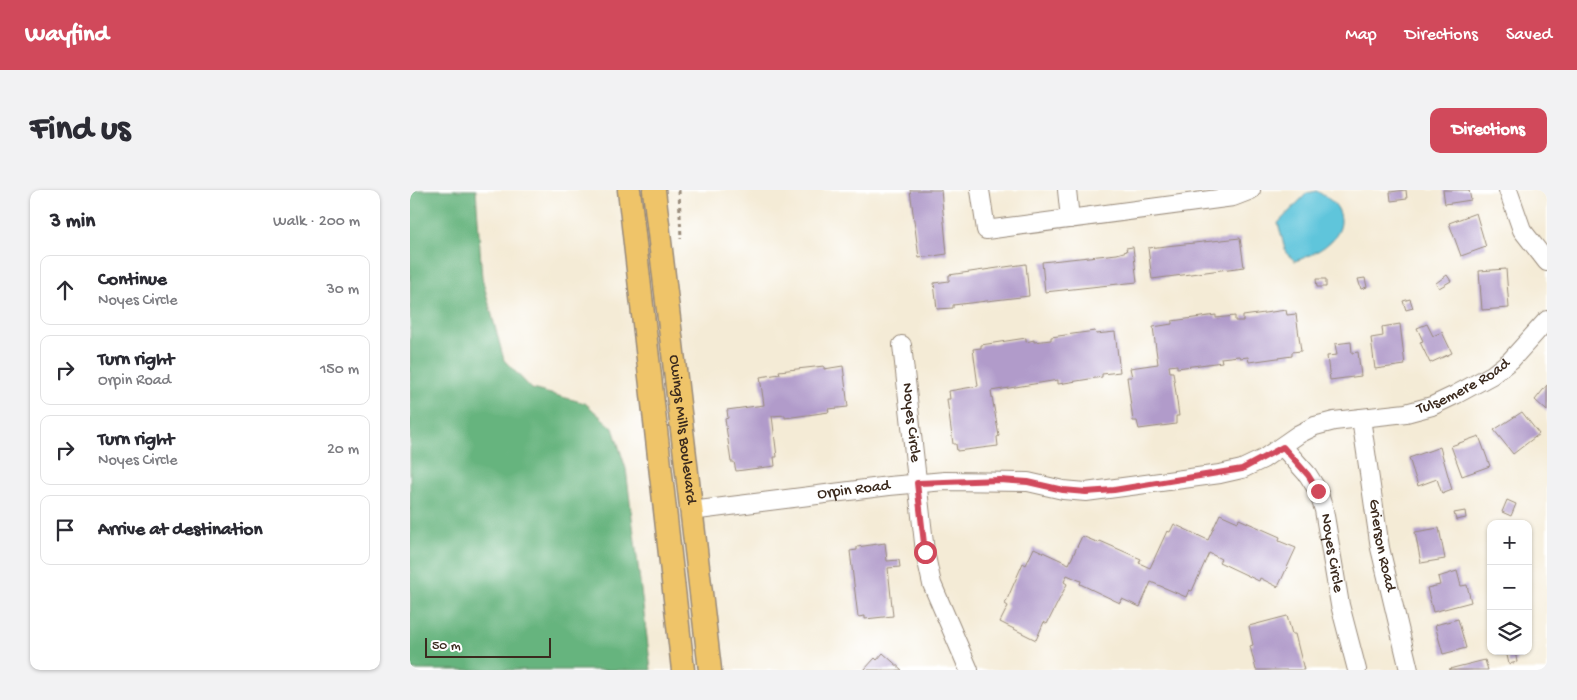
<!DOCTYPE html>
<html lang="en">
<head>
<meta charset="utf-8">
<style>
	body { margin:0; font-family:"Gochi Hand",sans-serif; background:#f2f2f3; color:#2b2b33 }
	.controls { position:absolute; right:15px; bottom:15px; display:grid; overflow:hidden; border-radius:10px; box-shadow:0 1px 4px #0004 }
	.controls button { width:45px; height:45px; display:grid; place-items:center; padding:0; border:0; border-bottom:1px solid #e1e1e2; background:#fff; color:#2b2b33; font:25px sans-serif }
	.scale { position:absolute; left:15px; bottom:12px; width:126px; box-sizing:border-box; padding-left:5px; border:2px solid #3b2a1e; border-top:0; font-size:14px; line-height:18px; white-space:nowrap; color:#3b2a1e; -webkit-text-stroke:4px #fff; paint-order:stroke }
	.stop { position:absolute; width:15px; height:15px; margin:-11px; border:4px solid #d1495b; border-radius:50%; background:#fff }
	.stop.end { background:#d1495b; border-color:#fff; box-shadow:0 1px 5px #0008 }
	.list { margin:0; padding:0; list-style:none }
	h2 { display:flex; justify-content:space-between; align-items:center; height:65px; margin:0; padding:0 20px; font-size:21px }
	h2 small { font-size:16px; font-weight:400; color:#7c7c81 }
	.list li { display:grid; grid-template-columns:32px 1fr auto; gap:15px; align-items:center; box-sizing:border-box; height:70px; margin:0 10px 10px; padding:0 10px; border:1px solid #e1e1e2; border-radius:10px }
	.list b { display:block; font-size:19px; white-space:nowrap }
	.list p { margin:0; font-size:16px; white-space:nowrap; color:#7c7c81 }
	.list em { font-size:16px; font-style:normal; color:#7c7c81 }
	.icon { flex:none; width:28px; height:28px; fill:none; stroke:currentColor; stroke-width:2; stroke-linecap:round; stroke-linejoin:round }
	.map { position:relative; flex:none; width:1137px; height:480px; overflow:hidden; border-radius:10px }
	header { display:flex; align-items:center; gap:30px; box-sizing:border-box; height:70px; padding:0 25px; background:#d1495b; color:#fff }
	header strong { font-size:24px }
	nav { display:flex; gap:28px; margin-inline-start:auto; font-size:18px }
	.intro { display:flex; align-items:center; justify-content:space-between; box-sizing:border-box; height:120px; padding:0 30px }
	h1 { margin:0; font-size:35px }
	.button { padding:12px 22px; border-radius:10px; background:#d1495b; color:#fff; font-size:18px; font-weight:700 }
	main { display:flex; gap:30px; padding:0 30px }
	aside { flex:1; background:#fff; border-radius:10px; box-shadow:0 1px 4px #0004 }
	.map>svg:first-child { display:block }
	.forest { fill:#66b47e; stroke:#506f4e }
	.water { fill:#5ec5db; stroke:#4c787c }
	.building { fill:#b19bca }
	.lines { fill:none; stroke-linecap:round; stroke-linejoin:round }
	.minor-casing { stroke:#988a7a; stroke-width:20 }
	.major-casing { stroke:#988a7a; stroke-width:25 }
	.path { stroke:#988a7a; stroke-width:3; stroke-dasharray:4 4; stroke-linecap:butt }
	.minor { stroke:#fff; stroke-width:18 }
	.major { stroke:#efc469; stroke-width:22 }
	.route { stroke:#d1495b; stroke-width:6 }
	.labels { text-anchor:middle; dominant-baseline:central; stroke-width:4; stroke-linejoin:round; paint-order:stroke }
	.street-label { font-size:16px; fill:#3b2a1e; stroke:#fff }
</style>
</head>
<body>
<header>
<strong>Wayfind</strong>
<nav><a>Map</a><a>Directions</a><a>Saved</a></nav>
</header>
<div class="intro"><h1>Find us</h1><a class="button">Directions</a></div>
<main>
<aside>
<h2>3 min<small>Walk · 200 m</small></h2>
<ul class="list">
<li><svg class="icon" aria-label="ahead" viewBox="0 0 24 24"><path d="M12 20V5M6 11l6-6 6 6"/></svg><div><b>Continue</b><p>Noyes Circle</p></div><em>30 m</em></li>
<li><svg class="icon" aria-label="right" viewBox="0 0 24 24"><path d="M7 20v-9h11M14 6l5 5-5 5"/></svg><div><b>Turn right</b><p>Orpin Road</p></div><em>150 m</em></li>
<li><svg class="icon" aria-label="right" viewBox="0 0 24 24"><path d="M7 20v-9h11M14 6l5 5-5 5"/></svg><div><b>Turn right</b><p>Noyes Circle</p></div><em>20 m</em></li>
<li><svg class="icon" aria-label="arrive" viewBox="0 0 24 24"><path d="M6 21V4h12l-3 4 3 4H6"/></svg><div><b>Arrive at destination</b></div></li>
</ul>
</aside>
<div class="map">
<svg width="1137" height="480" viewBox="0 0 1137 480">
	<rect width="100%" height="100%" fill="#fff"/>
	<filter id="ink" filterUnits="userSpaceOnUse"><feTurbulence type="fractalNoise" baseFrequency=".02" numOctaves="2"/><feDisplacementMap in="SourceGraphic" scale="10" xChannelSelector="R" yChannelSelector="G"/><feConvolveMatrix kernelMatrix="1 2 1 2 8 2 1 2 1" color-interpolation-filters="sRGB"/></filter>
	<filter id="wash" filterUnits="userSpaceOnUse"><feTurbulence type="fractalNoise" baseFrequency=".0096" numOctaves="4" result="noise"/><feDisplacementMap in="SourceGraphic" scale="20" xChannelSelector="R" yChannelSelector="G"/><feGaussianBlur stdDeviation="1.12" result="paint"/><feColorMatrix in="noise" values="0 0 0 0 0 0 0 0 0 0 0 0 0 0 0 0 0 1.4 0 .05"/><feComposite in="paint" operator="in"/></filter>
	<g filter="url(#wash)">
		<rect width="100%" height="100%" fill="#f4ebd6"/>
		<path class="forest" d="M0 0H66L72 88 94 170 122 199 175 213 203 238 216 279 241 480H0Z"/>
		<path class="water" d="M907 1C914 6 924 11 928 19 942 46 905 65 885 71L876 63 868 33 897 3Z"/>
		<g id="blocks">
			<path class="building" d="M500 0H531L537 64 509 68Z
				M996 0 997 9 981 11 980 2Z
				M1033 0H1059L1061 10 1035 14Z
				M1066 23 1076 57 1051 66 1039 33Z
				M830 48 834 77 742 89 738 58Z
				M723 57 727 92 635 102 632 72 707 64 717 61 716 58Z
				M616 74 619 106 543 115V118L527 119 524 93 539 91V85Z
				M1096 79 1099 118 1072 120 1069 81Z
				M1037 85 1041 91 1029 98 1026 93Z
				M955 88 957 97 951 99 948 89Z
				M906 89H916V97H907Z
				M1000 109 1003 118 996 120 993 111Z
				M876 120 877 125 886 124 891 161 882 162V166L839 172 838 167 830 168 829 166 811 168 812 172 767 178V175L759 176 760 182H763L769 226H766V234L729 239 727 231H723L717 187H722L720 178 748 174 743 137 762 134V131L806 125V128L825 126V131H833V126Z
				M990 134 995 175 965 179 961 148 973 146 972 137Z
				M1017 134 1023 146 1032 142 1042 163 1020 173 1010 152 1013 151 1007 138Z
				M685 141 686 144 705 142 710 182 692 184V187L648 194V190L581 201 589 246 587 247 588 256 547 261 546 254H543L537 209H540L539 201 568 196 563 159 571 158V155L616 148V152L624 150V152L641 150V147Z
				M941 152 942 163 948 162 951 186 920 190 917 166 927 165 925 154Z
				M414 176V179L433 176 438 217 418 219 419 222 375 228V225L362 226 367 267H364L365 276 326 281 324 272H321L315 229 318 228 317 220 354 215 350 187 370 184 369 181Z
				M1137 195V221L1125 210Z
				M1112 222 1129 244 1103 264 1084 240Z
				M1069 246 1080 276 1052 286 1041 256Z
				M1030 257 1042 300 1032 304 1027 289 1008 296 999 268Z
				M1097 310 1106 314 1101 326 1092 322Z
				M1055 321 1056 328 1046 330 1044 323Z
				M810 324 828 332 829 329 870 347 869 351 886 358 868 397 850 388 849 391 809 372 811 369 799 363 782 401 779 400 776 407 741 392 730 417 712 409 710 413 670 394 671 391 657 385 654 392 657 394 637 434 634 432 626 450 590 432 598 416 595 414 613 373 616 375 624 358 659 374 672 346 689 353 690 351 731 369 729 373 740 378 757 341 760 342 764 334 798 350Z
				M1029 338 1035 369 1011 373 1005 342Z
				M475 353 477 371 489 370 490 377 478 378 483 426 455 429V426L448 427 440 361 447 360V357Z
				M1047 381 1051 396 1057 395 1061 412 1023 422 1017 398 1030 395 1028 387Z
				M877 426 882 444H885L894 480H846L840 456 843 455 839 436Z
				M1048 429 1056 458 1033 464 1025 435Z
				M1096 461H1105L1107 472 1099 474Z
				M473 463 492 480H454L465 468 467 470Z
				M1075 470 1078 480H1039V479Z"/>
		</g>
	</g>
	<g filter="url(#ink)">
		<use href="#blocks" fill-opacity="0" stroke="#988a7a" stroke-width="1"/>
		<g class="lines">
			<defs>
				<g id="minor">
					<path d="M570 0 576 40 823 7 841 0"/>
					<path d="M657 0 660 29"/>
					<path d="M1098 0 1112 40 1137 72"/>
					<path id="s1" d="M492 155 515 362 522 394 559 480"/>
					<path id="s2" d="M951 228 970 358 999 480"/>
					<path id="s3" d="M873 257 898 285 908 301 914 320 930 415 947 480"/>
					<path id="s4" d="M281 321 479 296 535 291 618 292 653 300 676 302 810 284 832 279 853 269 889 244 905 236 924 231 996 223 1022 216 1045 205 1082 185 1101 170 1137 130"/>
				</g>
				<g id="major">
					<path d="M219 0 273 480"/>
					<path id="s5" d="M244 0 300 480"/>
				</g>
			</defs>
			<use href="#minor" class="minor-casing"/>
			<use href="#major" class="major-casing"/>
			<path class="path" d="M269 0 271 49"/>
			<use href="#minor" class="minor"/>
			<use href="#major" class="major"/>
		</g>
	</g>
	<g class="lines" filter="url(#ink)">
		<path class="route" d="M515 362 507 293 590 290 618 292 653 300 676 302 704 300 832 279 873 257 898 285 908 301"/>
	</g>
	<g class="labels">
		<g class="street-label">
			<text stroke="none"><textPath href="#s4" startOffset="796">Tulsemere Road</textPath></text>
			<text stroke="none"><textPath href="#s1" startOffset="78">Noyes Circle</textPath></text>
			<text stroke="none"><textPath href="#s5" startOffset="241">Owings Mills Boulevard</textPath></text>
			<text stroke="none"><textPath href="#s4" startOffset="164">Orpin Road</textPath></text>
			<text stroke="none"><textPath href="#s2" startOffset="129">Grierson Road</textPath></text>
			<text stroke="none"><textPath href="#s3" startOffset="120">Noyes Circle</textPath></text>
		</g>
	</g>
</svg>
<div class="controls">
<button>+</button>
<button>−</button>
<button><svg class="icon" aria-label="layers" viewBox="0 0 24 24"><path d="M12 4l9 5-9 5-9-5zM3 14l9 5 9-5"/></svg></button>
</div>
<div class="scale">50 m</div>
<div class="stop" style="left:515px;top:362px"></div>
<div class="stop end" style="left:908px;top:301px"></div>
</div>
</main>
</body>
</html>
